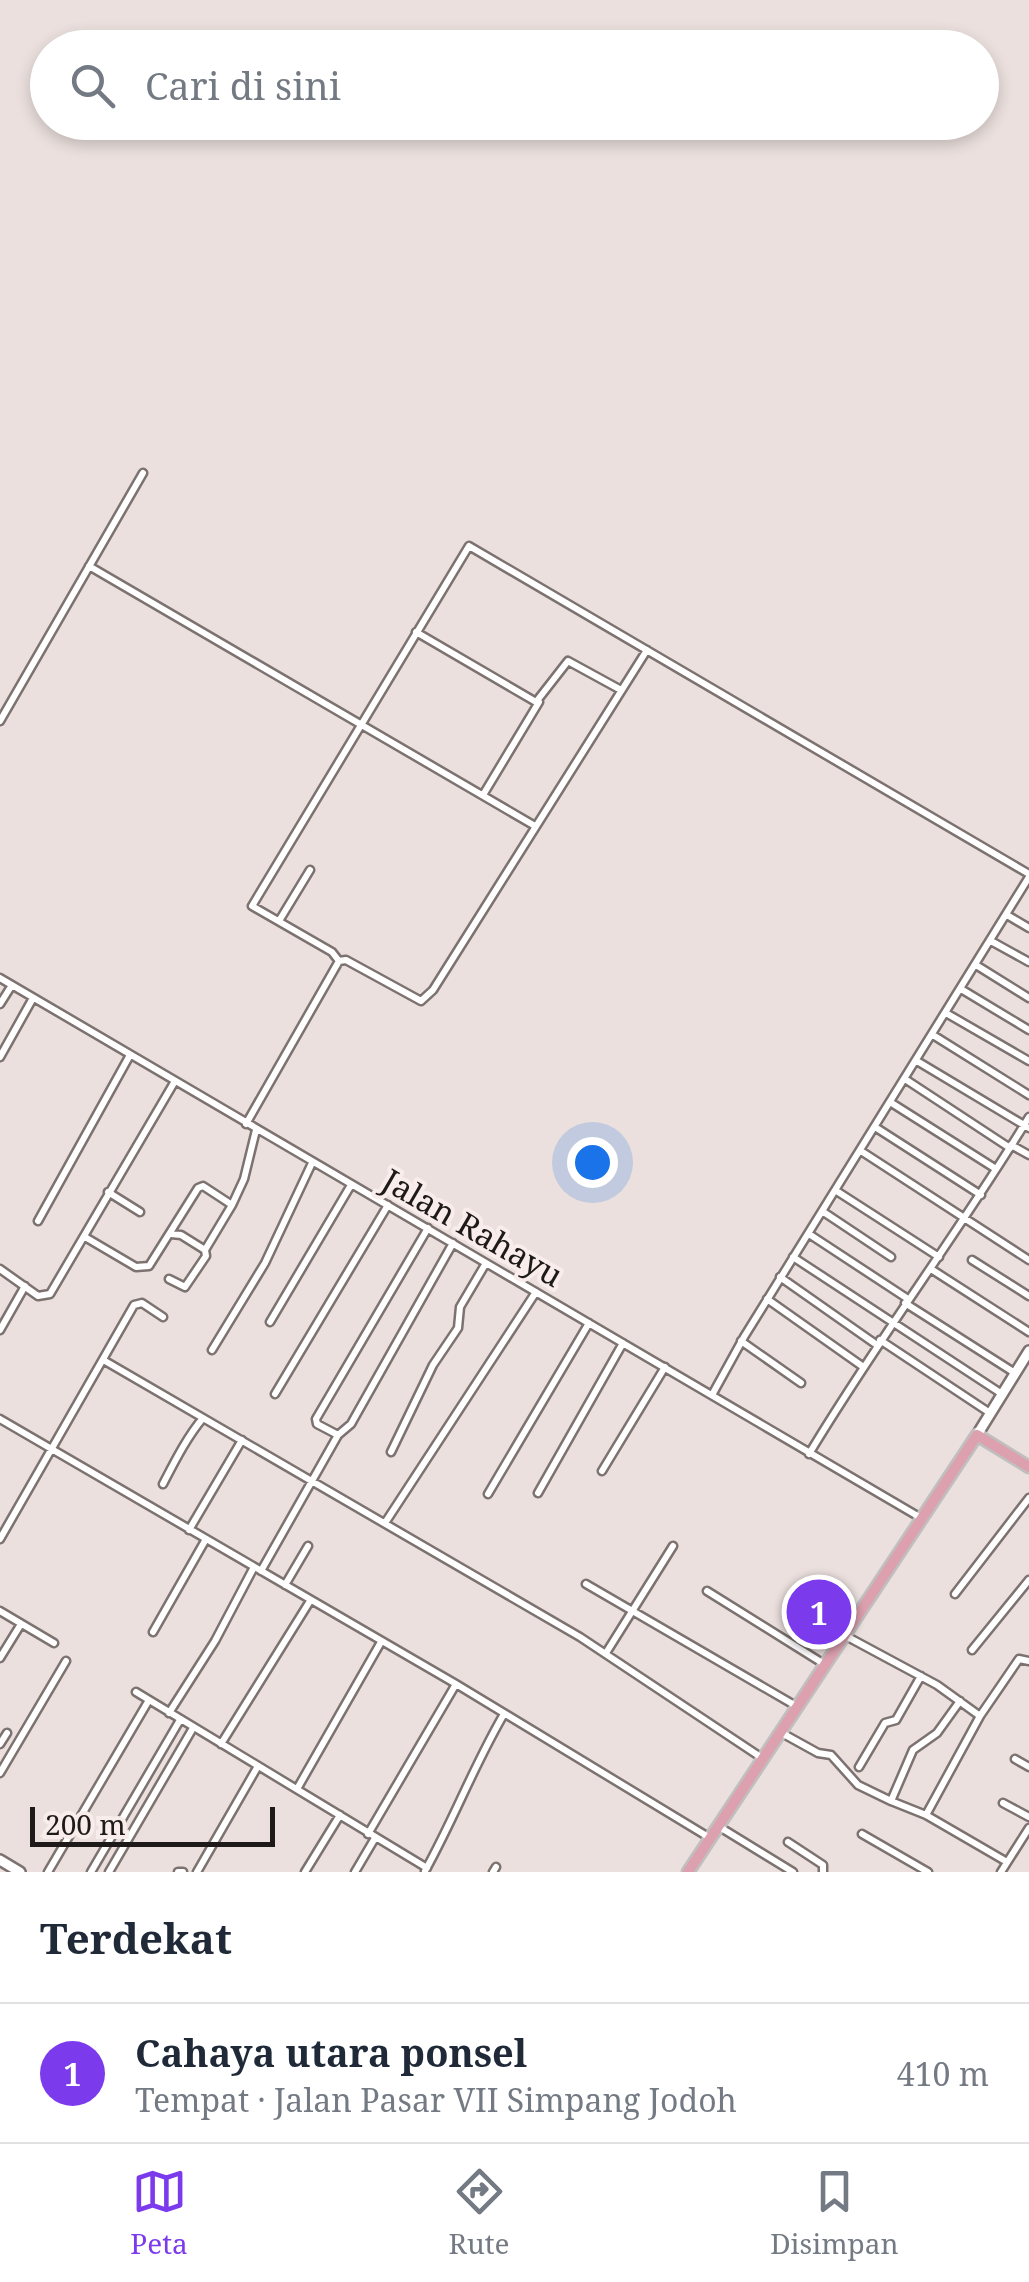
<!DOCTYPE html>
<html lang="id">
<head>
<meta charset="utf-8">
<style>
	body { margin:0; font-family:"Noto Serif",serif; background:#f2f2f3; color:#1f2937 }
	.scale { position:absolute; left:30px; bottom:25px; width:245px; box-sizing:border-box; padding-left:10px; border:5px solid #1e1a19; border-top:0; font-size:28px; line-height:35px; white-space:nowrap; color:#1e1a19; -webkit-text-stroke:8px #f8edea; paint-order:stroke }
	.you { position:absolute; left:592px; top:1162px; width:35px; height:35px; margin:-25px; border:8px solid #fff; border-radius:50%; background:#1a73e8; box-shadow:0 0 0 15px #1a73e833 }
	.badge { display:grid; place-items:center; width:65px; height:65px; border-radius:50%; background:#7c3aed; color:#fff; font-size:32px; font-weight:700 }
	.pin { position:absolute; translate:-50% -50%; border:5px solid #fff; box-shadow:0 2px 10px #0006 }
	.list { margin:0; padding:0; list-style:none }
	h2 { display:flex; justify-content:space-between; align-items:center; height:130px; margin:0; padding:0 40px; font-size:42px }
	h2 small { font-size:32px; font-weight:400; color:#747a83 }
	.list li { display:grid; grid-template-columns:65px 1fr auto; gap:30px; align-items:center; box-sizing:border-box; height:140px; padding:0 40px; border-top:2px solid #e0e1e3 }
	.list b { display:block; font-size:38px; white-space:nowrap }
	.list p { margin:0; font-size:32px; white-space:nowrap; color:#747a83 }
	.list em { font-size:32px; font-style:normal; color:#747a83 }
	.icon { flex:none; width:55px; height:55px; fill:none; stroke:currentColor; stroke-width:2; stroke-linecap:round; stroke-linejoin:round }
	.map { position:relative; flex:none; width:1029px; height:1872px; overflow:hidden }
	.search { position:absolute; background:#fff; box-shadow:0 5px 15px #0003; left:30px; right:30px; top:30px; height:110px; display:flex; align-items:center; gap:25px; box-sizing:border-box; padding:0 35px; border-radius:55px; color:#747a83; font-size:38px }
	.sheet { height:270px; background:#fff }
	nav { display:flex; justify-content:space-around; align-items:center; box-sizing:border-box; height:140px; border-top:2px solid #e0e1e3; background:#fff; font-size:28px; color:#747a83 }
	nav a { display:grid; justify-items:center; gap:5px }
	nav .on { color:#7c3aed }
	.map>svg:first-child { display:block }
	.lines { fill:none; stroke-linecap:round; stroke-linejoin:round }
	.street-casing { stroke:#7c7270; stroke-width:11 }
	.secondary-casing { stroke:#7c7270; stroke-width:14 }
	.primary-casing { stroke:#c0bfbf; stroke-width:15 }
	.street { stroke:#fff; stroke-width:6 }
	.secondary { stroke:#fff; stroke-width:9 }
	.primary { stroke:#dda0af; stroke-width:10 }
	.labels { text-anchor:middle; dominant-baseline:central; stroke-width:8; stroke-linejoin:round; paint-order:stroke }
	.street-label { font-size:32px; fill:#1e1a19; stroke:#f8edea }
</style>
</head>
<body>
<div class="map">
<svg width="1029" height="1872" viewBox="0 0 1029 1872">
	<rect width="100%" height="100%" fill="#ebe0dd"/>
	<g class="lines">
		<defs>
			<path id="street" d="M89 566 535 826
				M416 632 536 702 568 661 621 690
				M647 650 433 990 421 1001 346 960 339 961 332 952 252 906 469 546 1029 874
				M0 721 143 473
				M483 795 539 702
				M1007 915 1029 928
				M279 921 310 870
				M991 941 1029 962
				M976 965 1029 998
				M0 978 921 1518
				M961 989 1029 1030
				M0 1004 12 985
				M946 1013 1029 1061
				M933 1035 1029 1095
				M0 1057 33 998
				M917 1061 1029 1128
				M905 1079 1010 1148
				M890 1102 996 1169
				M246 1124 339 961
				M875 1127 981 1195
				M1011 1145 1029 1155
				M861 1151 1029 1260
				M835 1190 939 1257
				M108 1192 140 1212
				M232 1205 244 1179 256 1130
				M822 1211 891 1257
				M38 1221 130 1055
				M809 1234 908 1299
				M85 1237 136 1267 149 1266 198 1188 203 1186 232 1205 205 1250
				M793 1257 1002 1394
				M972 1260 1029 1296
				M0 1269 38 1296 50 1294 175 1081
				M931 1269 1029 1332
				M780 1277 877 1345
				M169 1279 185 1287 206 1256 205 1250 181 1235 171 1234
				M767 1299 862 1366
				M905 1303 1015 1373
				M270 1322 351 1185
				M0 1330 25 1286
				M880 1340 990 1413
				M741 1341 801 1383
				M212 1350 265 1263 312 1163
				M105 1361 580 1637 762 1758
				M275 1394 388 1205
				M712 1395 744 1337 1029 877
				M0 1419 456 1684 710 1838
				M338 1435 351 1424 453 1243
				M391 1452 433 1365 458 1328 460 1307 486 1263
				M809 1454C878 1339 959 1232 1029 1117
				M602 1471 665 1367
				M163 1484C175 1461 187 1437 203 1418
				M538 1493 623 1343
				M488 1494 589 1323
				M385 1523 536 1292
				M189 1530 242 1440
				M0 1539 134 1305 142 1303 163 1317
				M261 1571 338 1435 317 1424 316 1419 428 1228
				M586 1584 796 1706
				M285 1585 308 1546
				M707 1591 824 1664
				M955 1594 1029 1498
				M0 1611 54 1643
				M153 1632 206 1539
				M844 1635 937 1685 980 1716
				M972 1650 1029 1580
				M606 1653 673 1546
				M0 1658 21 1624
				M136 1692 427 1868
				M169 1713 215 1641 254 1567
				M780 1732 818 1753 831 1755 858 1785 891 1801 913 1750 937 1733 960 1701
				M0 1744 7 1733
				M221 1744 310 1601
				M1015 1759 1029 1767
				M859 1767 885 1723 896 1720 921 1676
				M0 1773 66 1661
				M297 1789 381 1642
				M891 1801 926 1815 1007 1862
				M1003 1803 1029 1817
				M926 1815 980 1716 1019 1659 1029 1661
				M718 1826 793 1872
				M368 1834 456 1684
				M862 1834 928 1872
				M788 1842 823 1865V1872
				M425 1871C454 1819 474 1765 504 1714
				M48 1872 149 1700
				M91 1872 180 1720
				M109 1872 193 1728
				M178 1872H183
				M197 1872 258 1766
				M305 1872 340 1815
				M355 1872 375 1838
				M493 1872 496 1867
				M1001 1872 1029 1828"/>
			<path id="secondary" d="M977 1435 1029 1351
				M0 1860 20 1872"/>
			<path id="primary" d="M688 1872 977 1435 1029 1467"/>
		</defs>
		<use href="#street" class="street-casing"/>
		<use href="#secondary" class="secondary-casing"/>
		<use href="#primary" class="primary-casing"/>
		<use href="#street" class="street"/>
		<use href="#secondary" class="secondary"/>
		<use href="#primary" class="primary"/>
	</g>
	<g class="labels">
		<g class="street-label">
			<text transform="translate(473 1227) rotate(30)">Jalan Rahayu</text>
		</g>
	</g>
</svg>
<div class="scale">200 m</div>
<div class="you"></div>
<div class="pin badge" style="left:819px;top:1612px">1</div>
<div class="search"><svg class="icon" aria-label="search" viewBox="0 0 24 24"><circle cx="10" cy="10" r="6"/><path d="M15 15l6 6"/></svg>Cari di sini</div>
</div>
<section class="sheet">
<h2>Terdekat<small></small></h2>
<ul class="list">
<li><span class="badge">1</span><div><b>Cahaya utara ponsel</b><p>Tempat · Jalan Pasar VII Simpang Jodoh</p></div><em>410 m</em></li>
</ul>
</section>
<nav>
<a class="on"><svg class="icon" aria-label="map" viewBox="0 0 24 24"><path d="M3 6l6-2 6 2 6-2v14l-6 2-6-2-6 2zM9 4v14M15 6v14"/></svg>Peta</a>
<a><svg class="icon" aria-label="directions" viewBox="0 0 24 24"><path d="M12 3l9 9-9 9-9-9zM9 14v-3h6M13 9l2 2-2 2"/></svg>Rute</a>
<a><svg class="icon" aria-label="saved" viewBox="0 0 24 24"><path d="M7 4h10v16l-5-4-5 4z"/></svg>Disimpan</a>
</nav>
</body>
</html>
